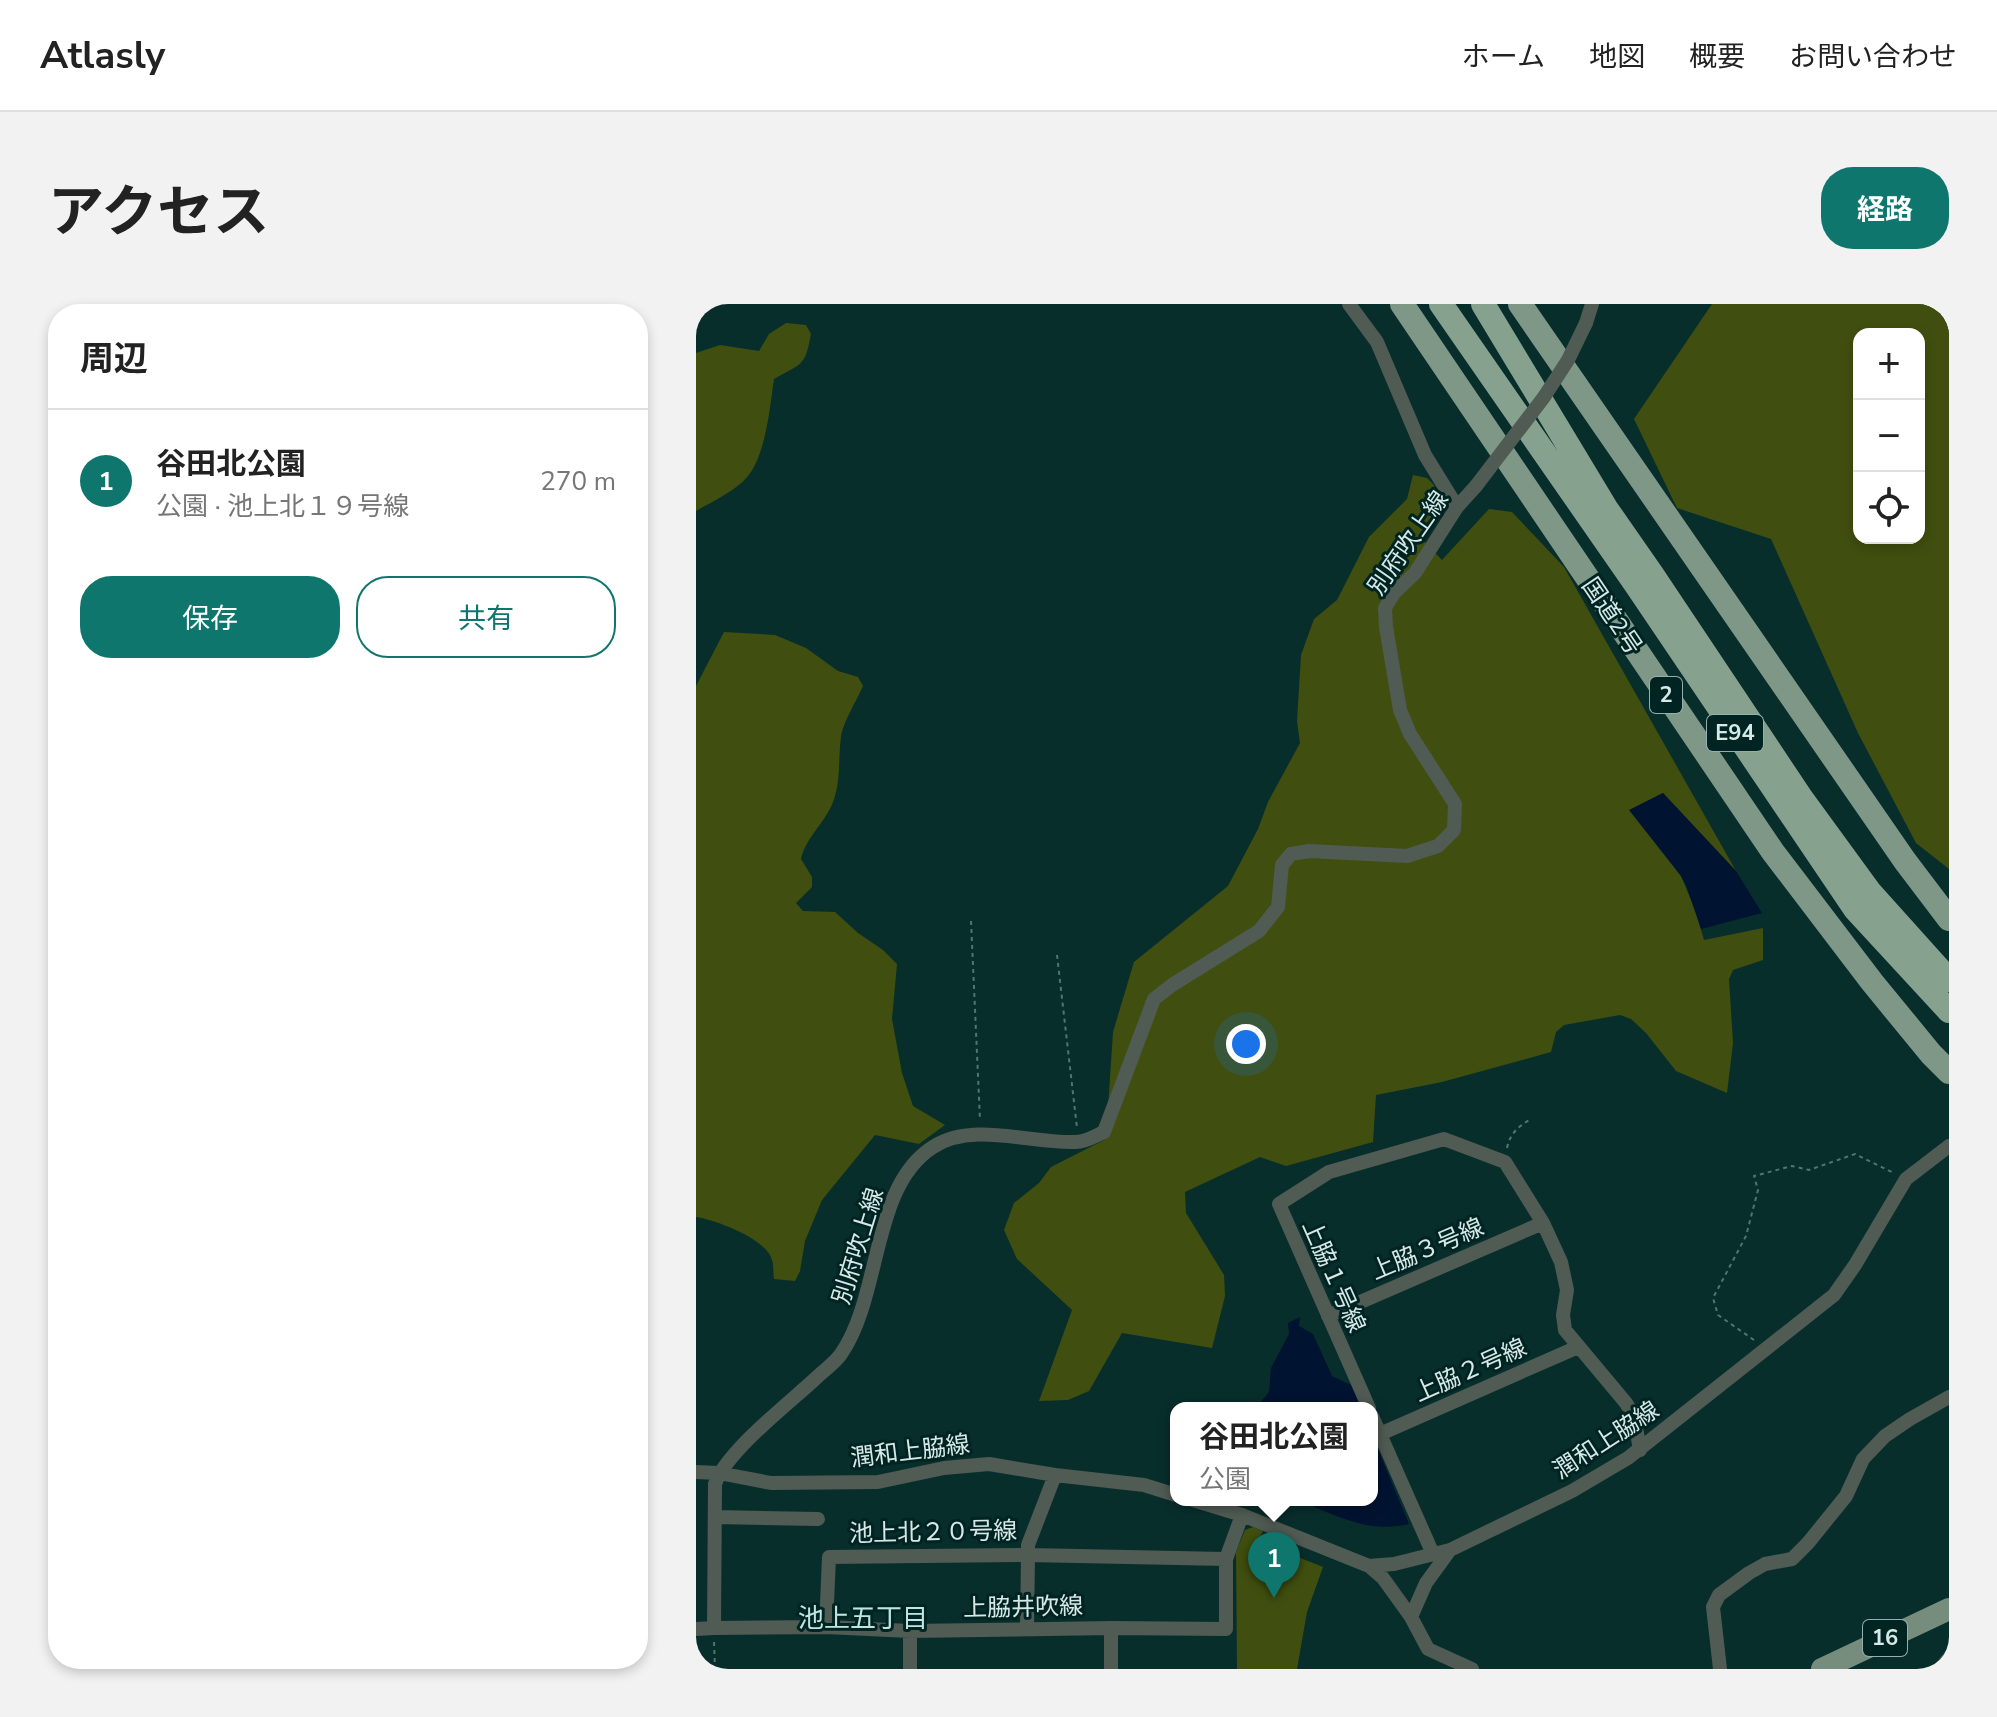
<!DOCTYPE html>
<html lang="ja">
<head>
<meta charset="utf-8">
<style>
	body { margin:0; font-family:"Nunito Sans","Noto Sans JP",sans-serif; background:#f2f2f2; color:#222 }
	.controls { position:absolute; right:24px; top:24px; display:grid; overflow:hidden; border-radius:16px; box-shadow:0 4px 12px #0003 }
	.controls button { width:72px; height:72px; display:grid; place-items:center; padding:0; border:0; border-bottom:2px solid #e0e0e0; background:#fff; color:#222; font:40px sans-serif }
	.you { position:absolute; left:550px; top:740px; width:28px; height:28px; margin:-20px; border:6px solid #fff; border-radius:50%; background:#1a73e8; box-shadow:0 0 0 12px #1a73e833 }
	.badge { display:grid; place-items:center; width:52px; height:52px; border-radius:50%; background:#0f766e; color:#fff; font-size:26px; font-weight:700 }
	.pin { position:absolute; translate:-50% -66px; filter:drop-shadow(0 2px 4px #0008) }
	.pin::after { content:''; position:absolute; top:42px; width:28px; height:24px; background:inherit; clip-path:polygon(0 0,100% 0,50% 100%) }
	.popup { position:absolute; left:474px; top:1098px; width:208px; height:104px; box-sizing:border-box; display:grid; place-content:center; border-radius:16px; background:#fff; filter:drop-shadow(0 2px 6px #0005); font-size:26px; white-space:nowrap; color:#767676 }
	.popup b { font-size:30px; color:#222 }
	.popup::after { content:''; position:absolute; left:50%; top:100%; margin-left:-16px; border:16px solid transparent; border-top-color:#fff }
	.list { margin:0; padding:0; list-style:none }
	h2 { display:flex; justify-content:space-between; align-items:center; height:104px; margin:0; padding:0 32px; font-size:34px }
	h2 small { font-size:26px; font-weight:400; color:#767676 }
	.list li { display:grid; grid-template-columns:52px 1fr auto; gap:24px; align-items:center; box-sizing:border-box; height:144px; padding:0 32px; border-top:2px solid #e0e0e0 }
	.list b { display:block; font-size:30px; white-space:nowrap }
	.list p { margin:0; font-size:26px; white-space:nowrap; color:#767676 }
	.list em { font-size:26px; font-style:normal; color:#767676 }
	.actions { display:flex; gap:16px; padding:24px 32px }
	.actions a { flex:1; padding:18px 0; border:2px solid #0f766e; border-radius:32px; text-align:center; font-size:28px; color:#0f766e }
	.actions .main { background:#0f766e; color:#fff }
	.icon { flex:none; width:44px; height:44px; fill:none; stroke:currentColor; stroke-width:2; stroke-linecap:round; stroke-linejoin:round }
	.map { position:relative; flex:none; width:1253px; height:1365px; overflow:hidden; border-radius:32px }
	header { display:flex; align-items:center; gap:48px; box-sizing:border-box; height:112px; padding:0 40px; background:#fff; border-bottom:2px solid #e0e0e0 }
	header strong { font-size:38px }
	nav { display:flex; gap:44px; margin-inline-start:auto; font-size:28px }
	.intro { display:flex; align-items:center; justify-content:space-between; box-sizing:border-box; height:192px; padding:0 48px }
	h1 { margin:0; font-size:56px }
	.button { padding:20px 36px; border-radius:32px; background:#0f766e; color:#fff; font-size:28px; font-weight:700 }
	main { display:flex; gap:48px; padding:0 48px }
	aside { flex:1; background:#fff; border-radius:32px; box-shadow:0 4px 12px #0003 }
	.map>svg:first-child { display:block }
	.green { fill:#404f0f; fill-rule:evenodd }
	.water { fill:#001331 }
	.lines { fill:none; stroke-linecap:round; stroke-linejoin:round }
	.path { stroke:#547371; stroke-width:2; stroke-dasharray:4 4; stroke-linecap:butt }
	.minor { stroke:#505b53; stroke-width:14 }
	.primary { stroke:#768d7e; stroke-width:22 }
	.trunk { stroke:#7e9786; stroke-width:24 }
	.motorway { stroke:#86a18e; stroke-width:24 }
	.minor-bridge { stroke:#505b53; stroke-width:14 }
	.labels { text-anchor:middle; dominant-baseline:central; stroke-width:6; stroke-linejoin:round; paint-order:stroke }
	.shield { fill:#002422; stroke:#96aeac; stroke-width:2 }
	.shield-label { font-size:22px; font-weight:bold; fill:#d6e9e7 }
	.street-label { font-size:24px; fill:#d6e9e7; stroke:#002422 }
	.neighbourhood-label { font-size:26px; fill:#bee6e1; stroke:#002422 }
</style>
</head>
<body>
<header>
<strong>Atlasly</strong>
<nav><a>ホーム</a><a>地図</a><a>概要</a><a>お問い合わせ</a></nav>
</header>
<div class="intro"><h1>アクセス</h1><a class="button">経路</a></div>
<main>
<aside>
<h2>周辺<small></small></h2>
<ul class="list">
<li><span class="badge">1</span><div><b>谷田北公園</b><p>公園 · 池上北１９号線</p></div><em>270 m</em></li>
</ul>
<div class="actions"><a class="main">保存</a><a>共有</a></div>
</aside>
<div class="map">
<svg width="1253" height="1365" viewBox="0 0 1253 1365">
	<rect width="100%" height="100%" fill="#082e2c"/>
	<path class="green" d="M1016 0H1253V565L1220 539 1162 429 1075 235 981 204 938 115ZM1223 30V234H1163V30Z
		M90 19 110 21 115 30C109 63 106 59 78 75 74 102 70 150 52 172 40 187 17 197 0 207V49L24 41 63 47 73 30Z
		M717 171 731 174 738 181 740 209 727 236 746 256 793 205 816 208 868 263 1040 567 967 489 934 506 985 572 1000 608 1008 636 1067 624V656L1037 666 1033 675 1037 739 1031 789 980 767 950 729 935 715 924 711 868 721 860 728 855 748 746 778 680 791 677 838 590 862 564 853 489 888 490 909 528 971 529 992 516 1044 426 1029 393 1087 372 1096 343 1097 376 1006 321 955 308 926 318 899 343 879 355 863 410 835 417 728 438 658 532 582 562 525 572 498 604 439 601 417 605 351 618 315 641 296 673 233 711 195Z
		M28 328 79 331 110 344 142 367 162 373 167 382C161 396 147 418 145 433 142 454 145 475 138 495 131 518 110 532 105 555L116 573V583L100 599 107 607 139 608 162 629 187 646 201 660 196 715 206 769 217 802 249 821 223 840 179 831 126 896 109 937 104 967 99 977 78 975C77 969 78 962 76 956 71 935 20 916 0 913V382Z
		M557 1223 567 1227 562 1237 627 1263 611 1308 601 1365H541L540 1248 549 1226Z"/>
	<path class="water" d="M967 489 1040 567 1066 609 1005 625 990 581 985 572 933 506Z
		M604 1013 603 1022 617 1030 636 1072 655 1081 665 1104H560L573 1088 575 1064 593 1030 592 1019Z
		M676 1131 713 1220C670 1230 641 1211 601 1196H676Z"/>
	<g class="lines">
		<path class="path" d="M275 617 284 816
			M361 651 381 824
			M811 844C814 829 823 822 835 815
			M1058 1036 1022 1011 1017 994 1050 932 1062 886 1058 872 1096 862 1113 866 1159 850 1198 869
			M18 1338 19 1365"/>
		<path class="minor" d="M653 0 681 38 729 151 761 203
			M890 19 896 0
			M632 1012 847 919
			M673 1104 583 900 633 868 748 835 809 858 847 919 865 958 871 986 867 1011 869 1026 930 1099 938 1112 944 1146
			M676 1112 737 1250
			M684 1130 882 1043
			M0 1168 23 1169 75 1179 182 1178 248 1164 293 1160 359 1171 448 1181 480 1191
			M497 1196 546 1211 673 1262 698 1260 754 1246 876 1187 932 1154 1138 991 1159 961 1210 875 1253 842
			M19 1213 122 1215
			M673 1262 687 1274 715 1313 732 1345 776 1365
			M715 1313 730 1279 754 1246
			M130 1323 133 1253 332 1251V1241L359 1171
			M331 1324 332 1251 530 1255
			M415 1324 530 1325V1255L546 1211
			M0 1325 18 1324
			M214 1365V1327
			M415 1365V1324L214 1327 130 1323 18 1324 19 1180C31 1147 92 1100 119 1075 127 1067 139 1059 145 1050 186 991 175 882 237 843 277 817 335 840 380 838 390 838 399 832 408 828L458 695 476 681 563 627 582 603 586 561 595 550 613 547 711 552 742 542 758 526 759 500 714 430 704 406 690 323 689 304 698 289 719 269 761 203 780 182
			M1024 1365 1017 1303 1023 1291 1053 1269 1069 1260 1096 1255 1112 1239 1150 1192 1167 1155 1189 1132 1214 1115 1253 1093
			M1244 1365 1253 1354"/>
		<path class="primary" d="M1126 1365 1253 1305"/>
		<path class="trunk" d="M706 0 1077 548 1176 678 1235 750 1253 768
			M824 0 1209 557 1253 615"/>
		<path class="motorway" d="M745 0 940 281 1159 605 1253 707
			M787 0 910 204 956 270 1104 492 1174 588 1253 676"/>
		<path class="minor-bridge" d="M780 182 848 93 872 56 890 19"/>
	</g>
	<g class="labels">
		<g class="shield">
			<rect x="954" y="373" width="32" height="36" rx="6"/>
			<rect x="1011" y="411" width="56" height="36" rx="6"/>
			<rect x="1167" y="1316" width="44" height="36" rx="6"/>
		</g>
		<g class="shield-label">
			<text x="970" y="391">2</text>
			<text x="1039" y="429">E94</text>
			<text x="1189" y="1334">16</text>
		</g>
		<g class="street-label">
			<text transform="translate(712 239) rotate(-55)">別府吹上線</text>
			<text transform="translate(916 312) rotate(56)">国道2号</text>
			<text transform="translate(162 942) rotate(-73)">別府吹上線</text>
			<text transform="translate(731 945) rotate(-23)">上脇３号線</text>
			<text transform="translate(638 972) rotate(66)">上脇１号線</text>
			<text transform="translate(774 1066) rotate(-24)">上脇２号線</text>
			<text transform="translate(910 1136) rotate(-33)">潤和上脇線</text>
			<text transform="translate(214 1147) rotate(-7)">潤和上脇線</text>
			<text transform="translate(237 1228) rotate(-1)">池上北２０号線</text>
			<text transform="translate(327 1303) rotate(-1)">上脇井吹線</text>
		</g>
		<g class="neighbourhood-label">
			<text x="167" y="1314">池上五丁目</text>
		</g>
	</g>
</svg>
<div class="controls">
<button>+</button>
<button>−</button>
<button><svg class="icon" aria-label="locate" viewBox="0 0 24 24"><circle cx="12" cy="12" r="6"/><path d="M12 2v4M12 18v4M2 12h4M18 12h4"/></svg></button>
</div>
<div class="you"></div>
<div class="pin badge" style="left:578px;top:1294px">1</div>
<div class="popup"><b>谷田北公園</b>公園</div>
</div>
</main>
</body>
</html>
